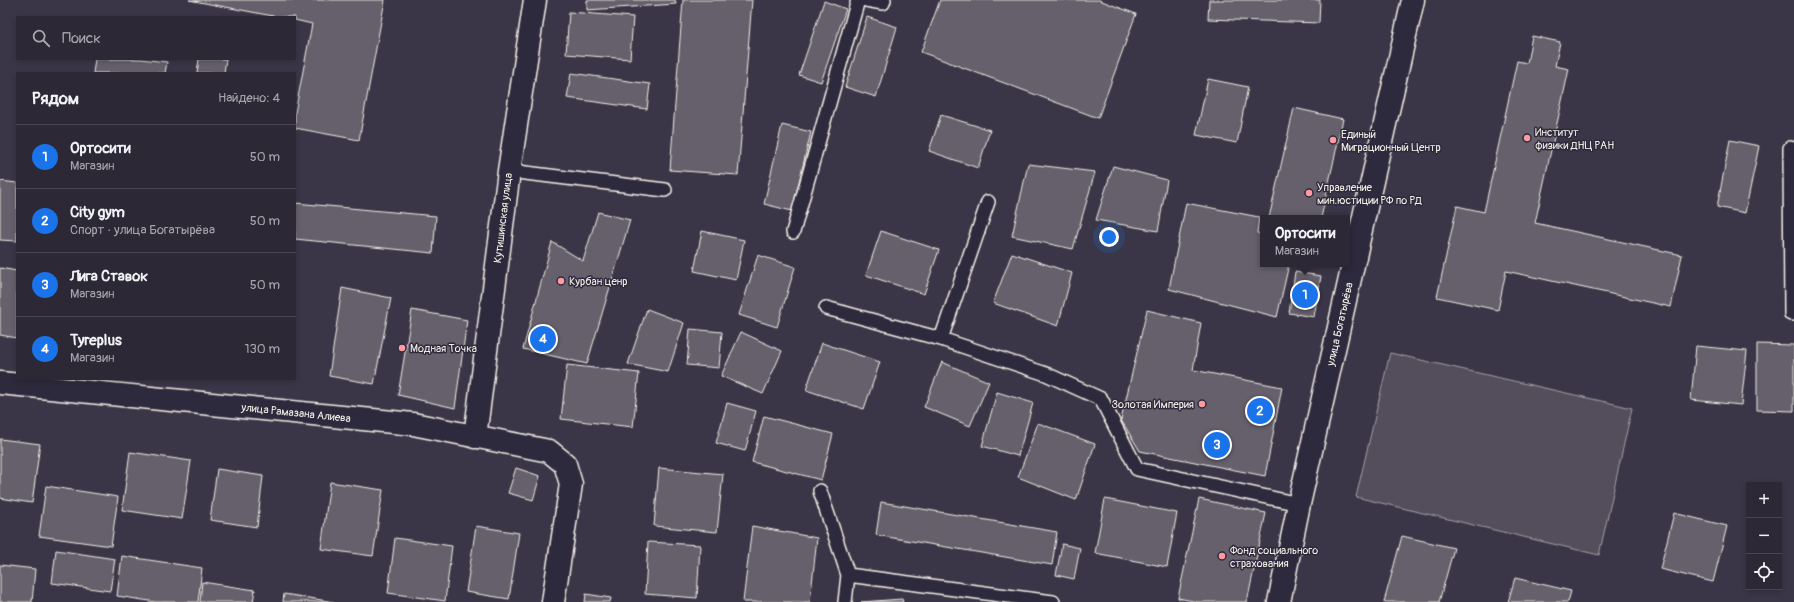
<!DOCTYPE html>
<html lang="ru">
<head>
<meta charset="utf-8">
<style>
	body { margin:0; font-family:Pangolin,sans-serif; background:#383441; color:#f1f3f6 }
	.controls { position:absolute; right:12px; bottom:12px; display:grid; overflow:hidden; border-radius:0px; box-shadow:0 2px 6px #0003 }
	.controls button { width:36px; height:36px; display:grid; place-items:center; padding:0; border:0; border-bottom:1px solid #484450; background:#2c2835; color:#f1f3f6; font:20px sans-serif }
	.you { position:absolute; left:1109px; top:237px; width:14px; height:14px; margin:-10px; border:3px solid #fff; border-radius:50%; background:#1a73e8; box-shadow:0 0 0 6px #1a73e833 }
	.badge { display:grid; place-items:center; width:26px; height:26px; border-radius:50%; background:#1a73e8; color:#fff; font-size:13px; font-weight:700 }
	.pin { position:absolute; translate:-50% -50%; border:2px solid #fff; box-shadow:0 1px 4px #0006 }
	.popup { position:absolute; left:1260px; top:215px; width:90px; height:52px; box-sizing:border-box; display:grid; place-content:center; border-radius:0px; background:#2c2835; filter:drop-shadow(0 1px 3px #0005); font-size:13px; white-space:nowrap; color:#a6a6ad }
	.popup b { font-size:15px; color:#f1f3f6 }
	.popup::after { content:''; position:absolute; left:50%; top:100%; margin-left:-8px; border:8px solid transparent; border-top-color:#2c2835 }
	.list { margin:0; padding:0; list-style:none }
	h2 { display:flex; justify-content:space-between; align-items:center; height:52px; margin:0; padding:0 16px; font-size:17px }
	h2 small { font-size:13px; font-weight:400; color:#a6a6ad }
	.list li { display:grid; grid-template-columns:26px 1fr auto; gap:12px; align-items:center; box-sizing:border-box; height:64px; padding:0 16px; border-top:1px solid #484450 }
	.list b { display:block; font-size:15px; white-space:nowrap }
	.list p { margin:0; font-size:13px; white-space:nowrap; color:#a6a6ad }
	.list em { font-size:13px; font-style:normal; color:#a6a6ad }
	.icon { flex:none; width:22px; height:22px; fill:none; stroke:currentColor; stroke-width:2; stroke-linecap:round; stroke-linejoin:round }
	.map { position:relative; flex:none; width:1794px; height:602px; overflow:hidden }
	.search { position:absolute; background:#2c2835; box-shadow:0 2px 6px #0003; left:16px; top:16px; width:280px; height:44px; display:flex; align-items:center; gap:10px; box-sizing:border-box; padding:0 14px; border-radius:0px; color:#a6a6ad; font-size:15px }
	.panel { position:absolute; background:#2c2835; box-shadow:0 2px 6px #0003; left:16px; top:72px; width:280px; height:308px; border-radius:0px }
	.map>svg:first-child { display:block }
	.green { fill:#534e5c; stroke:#a4a0a2 }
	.building { fill:#65616c; stroke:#f4f1e8 }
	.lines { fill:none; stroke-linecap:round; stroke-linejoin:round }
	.lane-casing { stroke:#f4f1e8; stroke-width:16 }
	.street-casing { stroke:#f4f1e8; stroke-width:25 }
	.lane { stroke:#2f2a3d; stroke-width:13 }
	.street { stroke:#2f2a3d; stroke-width:22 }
	.poi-dot { fill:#ff9aa2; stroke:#2f2a3d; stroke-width:1.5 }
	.labels { text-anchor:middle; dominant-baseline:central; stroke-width:3; stroke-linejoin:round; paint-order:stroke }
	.poi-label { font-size:11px; fill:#f4f1e8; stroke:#2f2a3d; text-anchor:start }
	.street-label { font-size:11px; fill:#f4f1e8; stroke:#2f2a3d }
</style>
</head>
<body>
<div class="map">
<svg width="1794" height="602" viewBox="0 0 1794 602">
	<rect width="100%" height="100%" fill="#3b3647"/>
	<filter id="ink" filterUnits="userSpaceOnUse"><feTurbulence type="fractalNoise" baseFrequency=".025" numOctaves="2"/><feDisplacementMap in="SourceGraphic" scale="8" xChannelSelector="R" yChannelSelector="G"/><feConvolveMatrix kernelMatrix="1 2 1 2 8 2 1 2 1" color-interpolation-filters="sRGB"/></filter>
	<g filter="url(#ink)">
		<path class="green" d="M1390 353 1632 408 1599 555 1356 497Z"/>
		<path class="building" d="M189 0H385L359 140 295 128V113L312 24 295 20V17H278Z
			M587 0H675L676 4 587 10Z
			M683 0H752L738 175 670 170Z
			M940 0H1099L1136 14 1098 118 921 52Z
			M1209 0H1320L1319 23 1208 19Z
			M824 1 846 9 821 82 799 75Z
			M569 12 633 17 630 59 566 54Z
			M867 17 897 27 876 97 845 87Z
			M1532 36 1560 42 1555 66 1569 69 1535 223 1682 255 1671 307 1506 271 1498 310 1437 297 1457 206 1484 212 1517 61 1527 63Z
			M95 59H140L167 62 165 73H93Z
			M199 59H226L224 73H197Z
			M571 73 650 84 647 109 567 98Z
			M1208 79 1248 87 1237 143 1196 135Z
			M1294 108 1343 119 1321 218H1269Z
			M941 115 990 130 978 168 929 151Z
			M782 125 811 132 792 211 764 204Z
			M1730 140 1759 146 1745 213 1717 207Z
			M1028 164 1095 172 1073 249 1012 236Z
			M1113 166 1167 180 1158 231 1096 220Z
			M0 181 17 183V241L0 240Z
			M295 203 436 216 433 253 295 239Z
			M1186 203 1259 217 1257 233 1263 234V264H1289L1277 317 1169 289Z
			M598 212 630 220 587 364 523 349 552 242 583 261Z
			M702 231 744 240 736 280 694 271Z
			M881 231 939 250 924 294 866 275Z
			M1012 253 1072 273 1058 326 993 303Z
			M758 255 795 267 777 327 739 315Z
			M0 268 17 271V338L0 335Z
			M1295 272 1321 276 1314 317 1289 313Z
			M342 288 391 298 374 384 329 376Z
			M647 309 684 323 668 372 628 364Z
			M412 310 467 320 455 408 398 395Z
			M1147 310 1201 323 1193 370 1282 387 1265 476 1140 451 1121 420Z
			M690 329 722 332 719 368 687 365Z
			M741 332 782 351 763 394 721 376Z
			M822 343 880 362 864 409 806 390Z
			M1757 344 1794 345V411L1757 410Z
			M1696 346 1747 351 1741 405 1691 400Z
			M942 362 989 382 970 426 924 407Z
			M567 365 639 373 633 427 561 419Z
			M997 392 1033 403 1018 456 982 446Z
			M727 403 756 411 745 451 716 443Z
			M764 416 833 434 821 480 752 462Z
			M1038 423 1095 444 1076 500 1018 477Z
			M0 439 40 444 32 503 0 498Z
			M130 452 191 461 182 519 122 510Z
			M516 468 540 476 533 500 508 493Z
			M659 468 723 474 717 532 654 526Z
			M217 469 263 476 257 527 210 520Z
			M330 482 383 490 373 556 321 549Z
			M46 486 118 497 111 546 39 536Z
			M1105 499 1177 513 1167 567 1095 553Z
			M1199 499 1266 513 1247 602H1198L1178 598Z
			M881 502 1057 532 1052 565 876 535Z
			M1674 513 1727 526 1713 582 1660 569Z
			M476 526 519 533 509 599 466 592Z
			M752 526 817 538 810 602H743Z
			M1402 536 1454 548 1439 602H1384Z
			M395 538 452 546 445 601 388 593Z
			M648 542 700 545 697 598 645 594Z
			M1062 544 1080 548 1074 579 1056 575Z
			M56 550 115 559 110 591 52 583Z
			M122 556 202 568 198 602H156L117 596Z
			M0 565 35 569 32 602H0Z
			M1515 578 1571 591 1568 602H1508Z
			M202 582 255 590 253 602H200Z
			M284 594 334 602H283Z
			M586 594 611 598 610 602H585Z
			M902 599 903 602H861Z"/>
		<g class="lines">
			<defs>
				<path id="lane" d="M866 0 883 3 884 0
					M1794 149 1790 148 1791 314H1794
					M509 171 665 190
					M793 232 858 0
					M826 308 941 339 1046 374 1101 399 1137 469 1299 504
					M941 339 988 202
					M820 491 848 575 845 602
					M848 575 1053 602"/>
				<path id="street" d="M0 383 413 424 549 451 565 464 571 484 553 602
					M475 437 509 171 535 0
					M1279 602 1299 504 1413 0"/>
			</defs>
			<use href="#lane" class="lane-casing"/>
			<use href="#street" class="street-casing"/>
			<use href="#lane" class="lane"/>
			<use href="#street" class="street"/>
		</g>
	</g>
	<g class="poi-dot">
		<circle cx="1527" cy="138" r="4"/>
		<circle cx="1333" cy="140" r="4"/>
		<circle cx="1309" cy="193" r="4"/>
		<circle cx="561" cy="281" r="4"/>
		<circle cx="402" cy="348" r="4"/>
		<circle cx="1202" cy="404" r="4"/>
		<circle cx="1222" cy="556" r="4"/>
	</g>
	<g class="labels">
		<g class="poi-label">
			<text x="1535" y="132">Институт<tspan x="1535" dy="13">физики ДНЦ РАН</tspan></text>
			<text x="1341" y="134">Единый<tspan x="1341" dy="13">Миграционный Центр</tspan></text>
			<text x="1317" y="187">Управление<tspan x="1317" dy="13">мин.юстиции РФ по РД</tspan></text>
			<text x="569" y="281">Курбан ценр</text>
			<text x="410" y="348">Модная Точка</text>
			<text x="1194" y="404" text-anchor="end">Золотая Империя</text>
			<text x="1230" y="550">Фонд социального<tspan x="1230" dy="13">страхования</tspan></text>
		</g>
		<g class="street-label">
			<text transform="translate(503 218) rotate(-83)">Кутишинская улица</text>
			<text transform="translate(1340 324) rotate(-77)">улица Богатырёва</text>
			<text transform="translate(296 413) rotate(6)">улица Рамазана Алиева</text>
		</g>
	</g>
</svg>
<div class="controls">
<button>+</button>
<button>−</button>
<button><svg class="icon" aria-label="locate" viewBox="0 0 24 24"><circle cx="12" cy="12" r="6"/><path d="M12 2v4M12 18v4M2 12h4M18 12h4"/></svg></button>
</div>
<div class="you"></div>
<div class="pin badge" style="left:1305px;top:295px">1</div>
<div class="popup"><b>Ортосити</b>Магазин</div>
<div class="pin badge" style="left:1260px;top:411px">2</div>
<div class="pin badge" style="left:1217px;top:445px">3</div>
<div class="pin badge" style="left:543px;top:339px">4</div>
<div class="search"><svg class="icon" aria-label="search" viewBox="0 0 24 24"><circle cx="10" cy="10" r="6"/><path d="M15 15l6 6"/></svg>Поиск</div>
<section class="panel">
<h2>Рядом<small>Найдено: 4</small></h2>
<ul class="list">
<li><span class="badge">1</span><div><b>Ортосити</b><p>Магазин</p></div><em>50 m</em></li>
<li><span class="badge">2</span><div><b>City gym</b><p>Спорт · улица Богатырёва</p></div><em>50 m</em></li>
<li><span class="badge">3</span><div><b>Лига Ставок</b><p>Магазин</p></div><em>50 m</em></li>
<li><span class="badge">4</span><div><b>Tyreplus</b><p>Магазин</p></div><em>130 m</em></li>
</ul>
</section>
</div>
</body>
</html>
